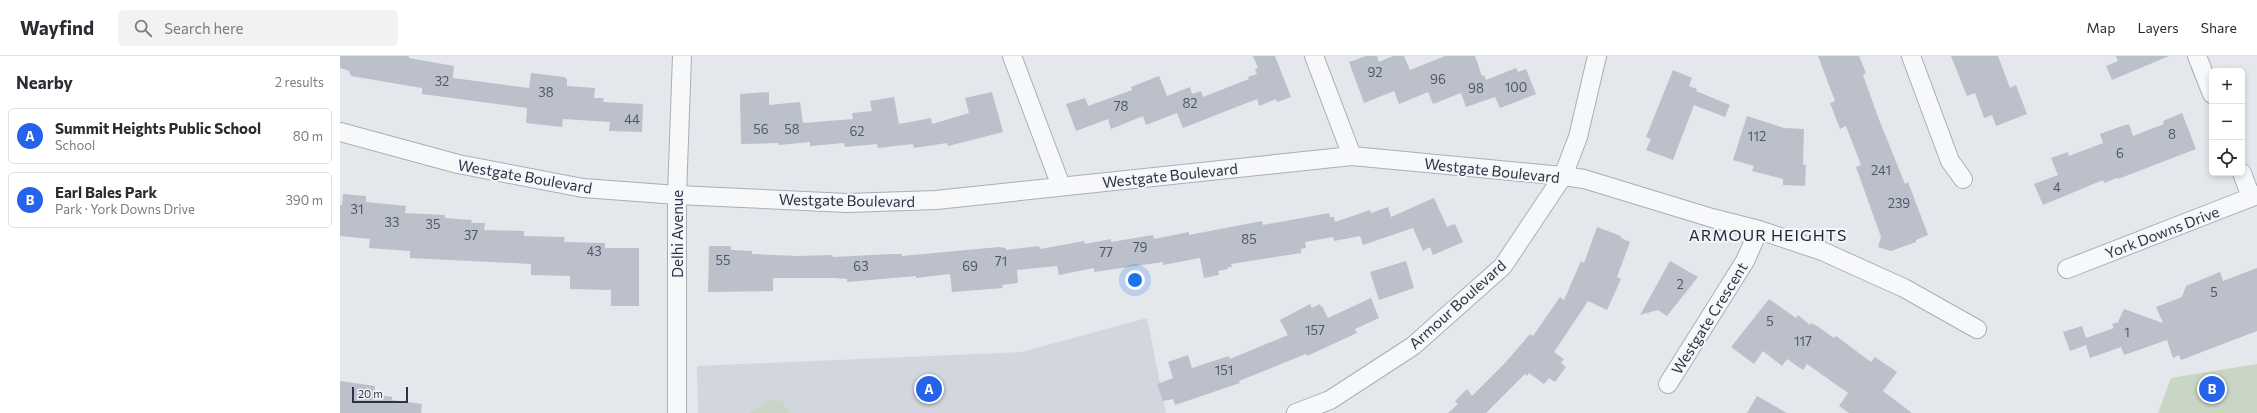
<!DOCTYPE html>
<html lang="en">
<head>
<meta charset="utf-8">
<style>
	body { margin:0; font-family:Commissioner,sans-serif; background:#f2f2f3; color:#2b2b33 }
	.controls { position:absolute; right:12px; top:12px; display:grid; overflow:hidden; border-radius:6px; box-shadow:0 2px 6px #0003 }
	.controls button { width:36px; height:36px; display:grid; place-items:center; padding:0; border:0; border-bottom:1px solid #e1e1e2; background:#fff; color:#2b2b33; font:20px sans-serif }
	.scale { position:absolute; left:12px; bottom:10px; width:56px; box-sizing:border-box; padding-left:4px; border:2px solid #2b3445; border-top:0; font-size:11px; line-height:14px; white-space:nowrap; color:#2b3445; -webkit-text-stroke:3px #f4f6f9; paint-order:stroke }
	.you { position:absolute; left:795px; top:224px; width:14px; height:14px; margin:-10px; border:3px solid #fff; border-radius:50%; background:#1a73e8; box-shadow:0 0 0 6px #1a73e833 }
	.badge { display:grid; place-items:center; width:26px; height:26px; border-radius:50%; background:#2563eb; color:#fff; font-size:13px; font-weight:700 }
	.pin { position:absolute; translate:-50% -50%; border:2px solid #fff; box-shadow:0 1px 4px #0006 }
	.list { margin:0; padding:0; list-style:none }
	h2 { display:flex; justify-content:space-between; align-items:center; height:52px; margin:0; padding:0 16px; font-size:17px }
	h2 small { font-size:13px; font-weight:400; color:#7c7c81 }
	.list li { display:grid; grid-template-columns:26px 1fr auto; gap:12px; align-items:center; box-sizing:border-box; height:56px; margin:0 8px 8px; padding:0 8px; border:1px solid #e1e1e2; border-radius:6px }
	.list b { display:block; font-size:15px; white-space:nowrap }
	.list p { margin:0; font-size:13px; white-space:nowrap; color:#7c7c81 }
	.list em { font-size:13px; font-style:normal; color:#7c7c81 }
	.icon { flex:none; width:22px; height:22px; fill:none; stroke:currentColor; stroke-width:2; stroke-linecap:round; stroke-linejoin:round }
	.map { position:relative; flex:none; width:1917px; height:357px; overflow:hidden }
	header { display:flex; align-items:center; gap:24px; box-sizing:border-box; height:56px; padding:0 20px; background:#fff; border-bottom:1px solid #e1e1e2 }
	header strong { font-size:19px }
	nav { display:flex; gap:22px; margin-inline-start:auto; font-size:14px }
	.search { width:280px; height:36px; background:#f2f2f3; display:flex; align-items:center; gap:10px; box-sizing:border-box; padding:0 14px; border-radius:6px; color:#7c7c81; font-size:15px }
	main { display:flex }
	aside { flex:1; background:#fff }
	.map>svg:first-child { display:block }
	.built { fill:#d2d6de }
	.green { fill:#c9d6c5 }
	.building { fill:#bbc0ca }
	.lines { fill:none; stroke-linecap:round; stroke-linejoin:round }
	.street-casing { stroke:#a9aeb7; stroke-width:20 }
	.street { stroke:#f7f8fa; stroke-width:18 }
	.labels { text-anchor:middle; dominant-baseline:central; stroke-width:4; stroke-linejoin:round; paint-order:stroke }
	.number-label { font-size:13px; fill:#4f5766 }
	.street-label { font-size:15px; fill:#2b3445; stroke:#f4f6f9 }
	.neighbourhood-label { font-size:16px; letter-spacing:1px; fill:#1d2536; stroke:#f4f6f9 }
</style>
</head>
<body>
<header>
<strong>Wayfind</strong>
<div class="search"><svg class="icon" aria-label="search" viewBox="0 0 24 24"><circle cx="10" cy="10" r="6"/><path d="M15 15l6 6"/></svg>Search here</div>
<nav><a>Map</a><a>Layers</a><a>Share</a></nav>
</header>
<main>
<aside>
<h2>Nearby<small>2 results</small></h2>
<ul class="list">
<li><span class="badge">A</span><div><b>Summit Heights Public School</b><p>School</p></div><em>80 m</em></li>
<li><span class="badge">B</span><div><b>Earl Bales Park</b><p>Park · York Downs Drive</p></div><em>390 m</em></li>
</ul>
</aside>
<div class="map">
<svg width="1917" height="357" viewBox="0 0 1917 357">
	<rect width="100%" height="100%" fill="#e4e7ec"/>
	<path class="built" d="M807 262 826 357H358L357 310 682 296Z"/>
	<path class="green" d="M1917 308V357H1818L1831 322Z
		M441 344 450 357H409L427 345Z"/>
	<path class="building" d="M0 0H69V2L114 10 113 22 189 32 191 17 224 21 227 23V30L255 32 254 42H264L263 46 303 48 302 76 269 75 270 66 223 63 222 71 186 67 187 52 82 38V32L11 20 9 15 0 12Z
		M913 0H935L951 41 937 46 936 43 919 50 917 43 843 72 837 57 806 69 803 60 771 73 768 63 736 75 726 48 745 42 748 50 792 34 791 31 819 20 827 40 850 31 852 38 861 35 863 41 909 23 908 21 917 18 915 13 918 12Z
		M1026 0H1037L1039 6 1053 0H1064L1070 14 1105 0H1135L1142 20 1144 19 1146 24 1176 12 1178 16 1186 13 1196 38 1160 52 1155 41 1126 51 1121 37 1093 48 1088 36 1059 48 1054 35 1024 47 1009 6Z
		M1478 0H1519L1526 17 1523 19 1538 61 1565 128 1568 126 1588 179 1576 184V186L1551 195 1538 191 1541 181 1516 111 1521 109 1506 70 1500 73 1490 47 1495 45Z
		M1611 0H1658L1670 32 1676 29 1687 58 1656 70 1652 59 1644 62 1635 37 1627 40Z
		M1776 0H1829L1772 24 1766 10 1778 5Z
		M1333 14 1352 22 1349 30 1357 33 1356 35 1390 49 1385 61 1354 49 1333 104 1306 94 1311 83 1306 81Z
		M429 36V49L460 46 463 67 513 63 512 57 532 55 530 45 554 41 559 68 591 62 592 68 629 57 625 42 652 36 663 76 608 90 607 87 574 92 573 88 538 92 537 88 505 91 504 87 470 90V86L439 89 438 87 401 88 400 38Z
		M1842 57 1856 93 1778 123 1777 122 1764 127 1763 124 1703 149 1694 128 1718 119 1711 102 1728 96 1729 100 1763 87 1760 78 1779 71 1789 68 1793 80 1824 68 1823 65Z
		M1407 60 1444 72 1464 73 1463 109H1466L1465 130 1443 129V123L1412 115 1414 110 1393 104Z
		M3 138 26 140V146L66 150 65 157 105 159V162L132 164 131 167H145L144 174 184 175V180L225 181 224 186 265 187V192H299V250H271V234L230 233V220L191 219V208L70 202V195L29 192 30 183 0 180V149H2Z
		M1094 142 1107 171 1115 168 1123 186 1093 199 1090 191 1083 195 1073 172 1023 189 1020 180 994 185 993 181 965 186 966 192 961 193V197L891 208 892 211H888V213L878 215 879 219 864 222 860 202 823 209V206L754 216V212L719 219 717 210 677 214 678 227 662 229 663 232 612 236 610 218 576 222V220L507 226V223L494 222H433V235L368 236 369 190H391V194L412 195V198L458 200 492 199 493 201 551 198H562V200L659 191 666 192V194L699 190 700 193 744 185 745 188 771 183V186L813 179 814 183 849 176V179L922 165 923 169 989 157 990 161H994L995 166 1030 154 1031 157 1048 151 1051 161Z
		M1257 171 1281 180V182L1290 186 1277 221 1281 223 1267 254 1248 245 1214 296 1224 303 1221 307 1226 311 1215 326 1209 322 1204 328 1189 317 1187 320 1185 318 1146 357H1108L1118 348 1115 345 1127 333 1132 340 1165 307 1190 278 1193 280 1220 241 1224 244 1241 205 1244 207Z
		M1066 205 1074 232 1039 244 1030 216Z
		M1330 205 1358 221 1327 260 1318 254 1300 259Z
		M1917 212V275L1841 304 1839 299 1833 302 1827 284 1784 299 1781 291 1750 302 1746 289 1730 295 1723 276 1742 270 1746 282 1774 272 1772 268 1778 266 1784 253 1823 267 1816 251 1842 241 1846 230 1880 216 1883 225Z
		M1031 242 1039 262 1015 273 1017 277 967 300 966 298 899 325 900 327 835 349 833 343 823 345 817 328 833 322 828 306 848 299 852 312 889 300 890 303 948 279 940 264 970 248 972 252 980 248 981 251 982 250 988 262Z
		M1429 243 1456 262 1458 259 1470 269 1471 267 1477 270 1494 282 1496 280 1531 306 1535 301 1557 316 1543 335 1572 357H1509L1499 350 1508 337 1467 308 1463 314 1447 303 1442 310 1423 295 1414 308 1391 291Z
		M0 325 35 330 34 338 52 341V344L82 348 81 357H0Z
		M1417 340 1447 357H1407Z"/>
	<g class="lines">
		<defs>
			<path id="street" d="M672 0 721 130
				M974 0 1012 100
				M1571 0 1610 105 1623 123
				M1857 0 1872 38
				M0 76 118 108 243 132 337 139 507 147 596 144 1012 100 1223 120 1244 123 1372 162 1419 174 1482 195 1564 232 1637 273
				M1902 117 1911 141
				M1727 213 1917 139
				M1328 328 1405 205 1419 174
				M337 357V139L342 0
				M956 357 990 344 1073 290 1163 210 1223 120 1238 81 1257 0"/>
		</defs>
		<use href="#street" class="street-casing"/>
		<use href="#street" class="street"/>
	</g>
	<g class="labels">
		<g class="number-label">
			<text x="1035" y="16">92</text>
			<text x="1098" y="23">96</text>
			<text x="102" y="25">32</text>
			<text x="1176" y="31">100</text>
			<text x="1136" y="32">98</text>
			<text x="206" y="36">38</text>
			<text x="850" y="47">82</text>
			<text x="781" y="50">78</text>
			<text x="292" y="63">44</text>
			<text x="421" y="73">56</text>
			<text x="452" y="73">58</text>
			<text x="517" y="75">62</text>
			<text x="1832" y="78">8</text>
			<text x="1417" y="80">112</text>
			<text x="1780" y="97">6</text>
			<text x="1541" y="114">241</text>
			<text x="1717" y="131">4</text>
			<text x="1559" y="147">239</text>
			<text x="17" y="153">31</text>
			<text x="52" y="166">33</text>
			<text x="93" y="168">35</text>
			<text x="131" y="179">37</text>
			<text x="909" y="183">85</text>
			<text x="800" y="191">79</text>
			<text x="254" y="195">43</text>
			<text x="766" y="196">77</text>
			<text x="383" y="204">55</text>
			<text x="661" y="205">71</text>
			<text x="521" y="210">63</text>
			<text x="630" y="210">69</text>
			<text x="1340" y="228">2</text>
			<text x="1874" y="236">5</text>
			<text x="1430" y="265">5</text>
			<text x="975" y="274">157</text>
			<text x="1787" y="276">1</text>
			<text x="1463" y="285">117</text>
			<text x="884" y="314">151</text>
		</g>
		<g class="street-label">
			<text transform="translate(1152 114) rotate(6)">Westgate Boulevard</text>
			<text transform="translate(830 119) rotate(-6)">Westgate Boulevard</text>
			<text transform="translate(185 120) rotate(10)">Westgate Boulevard</text>
			<text transform="translate(507 144) rotate(1)">Westgate Boulevard</text>
			<text transform="translate(1822 176) rotate(-21)">York Downs Drive</text>
			<text transform="translate(337 178) rotate(-90)">Delhi Avenue</text>
			<text transform="translate(1117 248) rotate(-42)">Armour Boulevard</text>
			<text transform="translate(1369 262) rotate(-58)">Westgate Crescent</text>
		</g>
		<g class="neighbourhood-label">
			<text x="1428" y="178">ARMOUR HEIGHTS</text>
		</g>
	</g>
</svg>
<div class="controls">
<button>+</button>
<button>−</button>
<button><svg class="icon" aria-label="locate" viewBox="0 0 24 24"><circle cx="12" cy="12" r="6"/><path d="M12 2v4M12 18v4M2 12h4M18 12h4"/></svg></button>
</div>
<div class="scale">20 m</div>
<div class="you"></div>
<div class="pin badge" style="left:589px;top:333px">A</div>
<div class="pin badge" style="left:1872px;top:333px">B</div>
</div>
</main>
</body>
</html>
